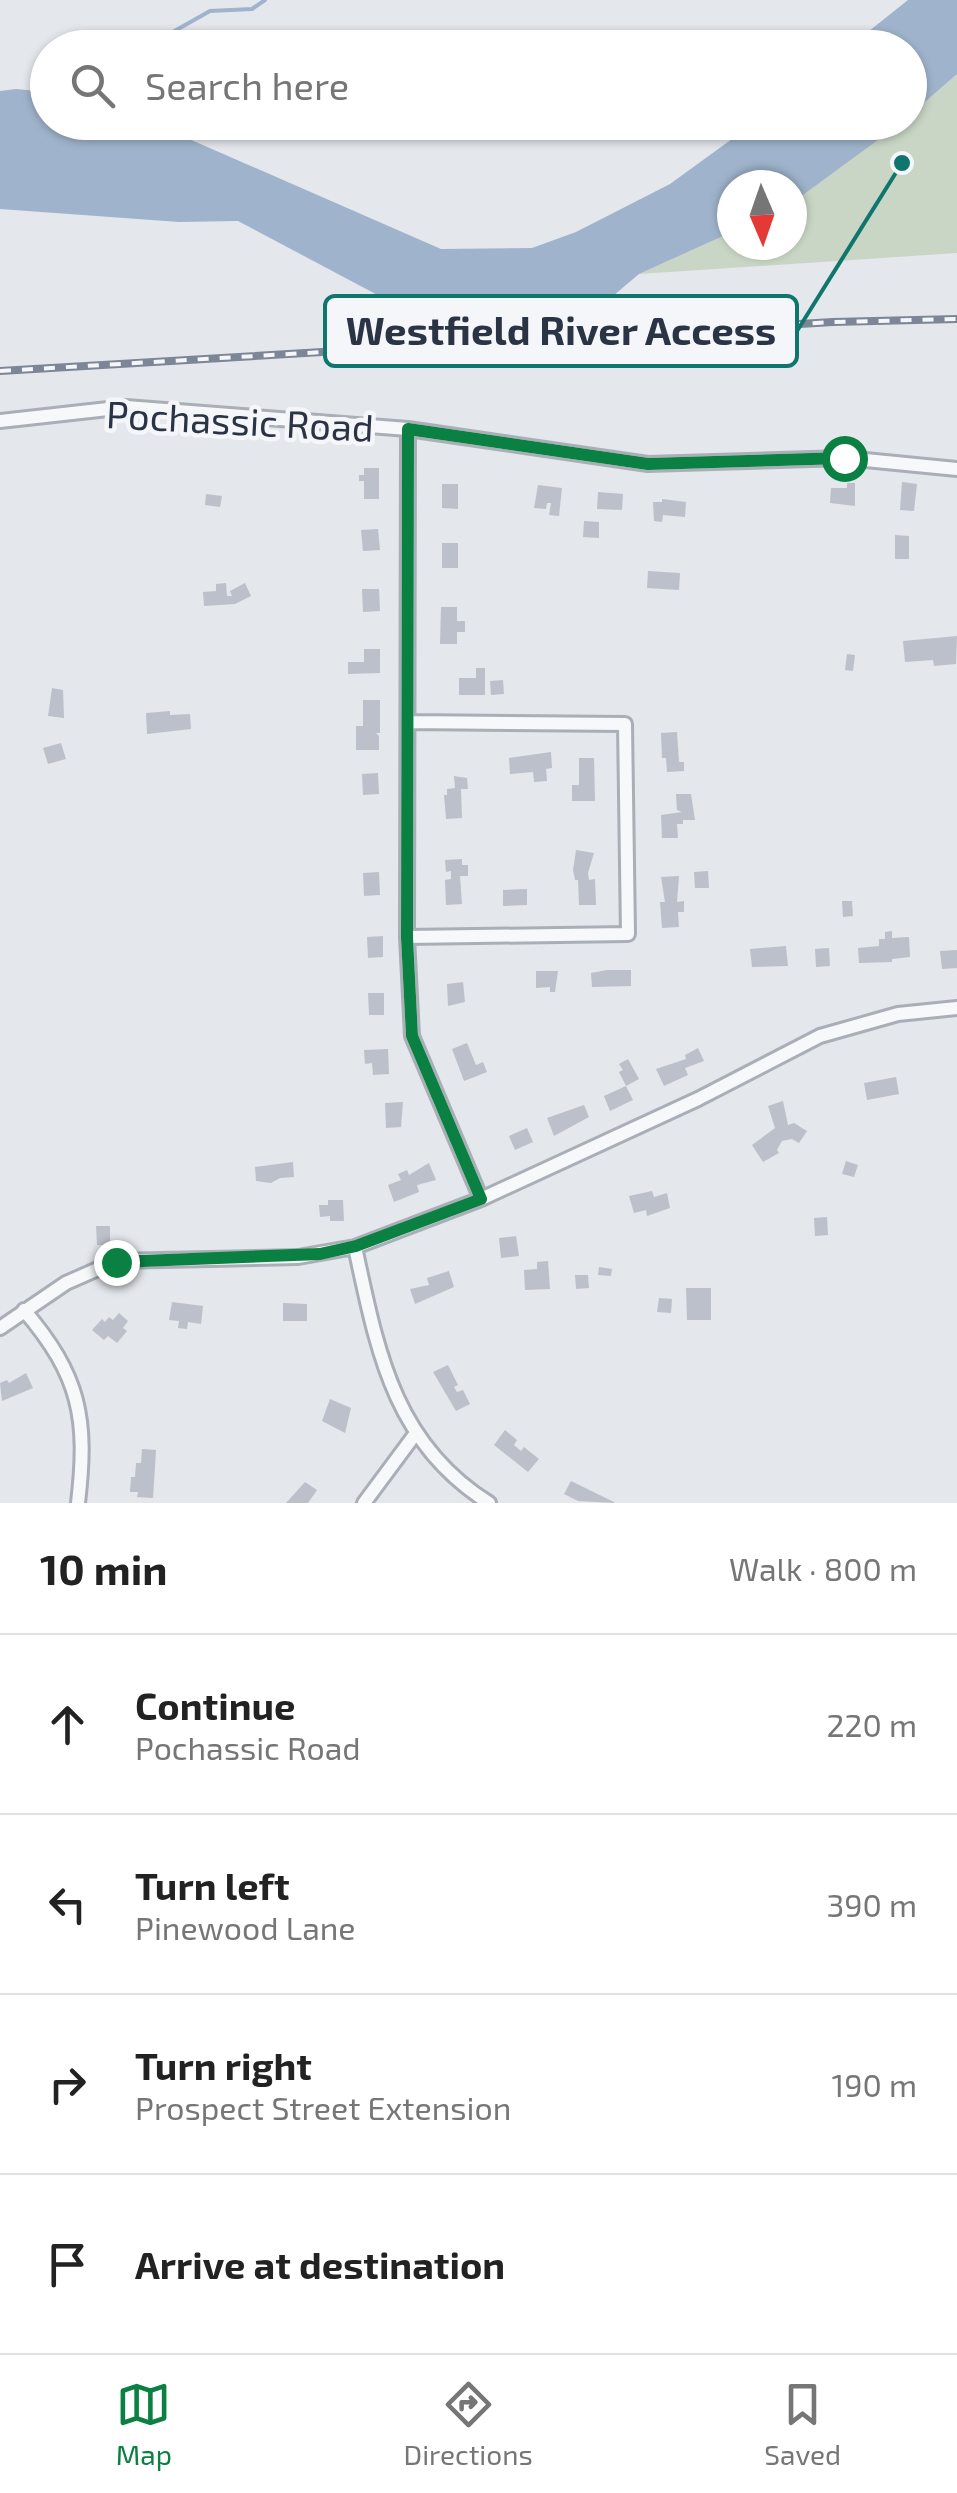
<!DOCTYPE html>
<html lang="en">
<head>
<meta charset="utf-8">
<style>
	body { margin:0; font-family:"Exo 2",sans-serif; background:#f6f6f6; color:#222 }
	.compass { position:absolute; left:717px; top:170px; width:90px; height:90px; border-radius:50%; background:#fff; box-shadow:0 2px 8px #0004; rotate:178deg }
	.stop { position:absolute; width:30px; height:30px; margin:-22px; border:8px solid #0b8043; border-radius:50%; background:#fff }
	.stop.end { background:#0b8043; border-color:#fff; box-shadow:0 2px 10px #0008 }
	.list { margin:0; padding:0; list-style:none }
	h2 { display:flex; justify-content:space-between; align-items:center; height:130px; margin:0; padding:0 40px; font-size:42px }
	h2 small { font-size:32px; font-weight:400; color:#767676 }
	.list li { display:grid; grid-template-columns:65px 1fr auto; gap:30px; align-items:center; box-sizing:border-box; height:180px; padding:0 40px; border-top:2px solid #e0e0e0 }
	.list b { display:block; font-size:38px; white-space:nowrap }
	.list p { margin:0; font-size:32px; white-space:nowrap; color:#767676 }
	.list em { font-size:32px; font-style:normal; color:#767676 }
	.icon { flex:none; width:55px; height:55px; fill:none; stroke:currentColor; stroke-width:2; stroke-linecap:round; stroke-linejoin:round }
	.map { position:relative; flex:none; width:957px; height:1503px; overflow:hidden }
	.search { position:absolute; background:#fff; box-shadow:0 2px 8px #0004; left:30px; right:30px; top:30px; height:110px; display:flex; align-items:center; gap:25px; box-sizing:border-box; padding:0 35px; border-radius:55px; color:#767676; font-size:38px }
	.sheet { height:850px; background:#fff }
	nav { display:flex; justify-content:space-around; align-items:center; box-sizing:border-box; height:140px; border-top:2px solid #e0e0e0; background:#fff; font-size:28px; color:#767676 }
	nav a { display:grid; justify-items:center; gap:5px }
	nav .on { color:#0b8043 }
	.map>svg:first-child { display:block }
	.green { fill:#c9d6c5 }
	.water { fill:#9fb4cc }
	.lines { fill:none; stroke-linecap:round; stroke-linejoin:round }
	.stream { stroke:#9fb4cc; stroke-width:4 }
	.building { fill:#bbc0ca }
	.minor-casing { stroke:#a9aeb7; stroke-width:18 }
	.minor { stroke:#f7f8fa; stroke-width:12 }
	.rail-casing { stroke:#7d8696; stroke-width:8 }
	.rail { stroke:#f4f6f9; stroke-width:4; stroke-dasharray:11; stroke-linecap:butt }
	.route { stroke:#0b8043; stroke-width:12 }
	.labels { text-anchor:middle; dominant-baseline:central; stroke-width:9; stroke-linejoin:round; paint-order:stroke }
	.street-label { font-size:38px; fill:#2b3445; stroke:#f4f6f9 }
	.leader { fill:none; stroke:#0f766e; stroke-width:4 }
	.callout-dot { fill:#0f766e; stroke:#f4f6f9; stroke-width:4 }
	.callout { fill:#f4f6f9; stroke:#0f766e; stroke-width:4 }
	.callout-label { font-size:40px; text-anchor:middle; font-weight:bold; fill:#2b3445 }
</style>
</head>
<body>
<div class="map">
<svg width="957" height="1503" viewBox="0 0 957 1503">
	<rect width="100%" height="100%" fill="#e4e7ec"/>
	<path class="green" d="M957 74V253L639 274 732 232V245H792V203L900 123 910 122V115Z"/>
	<path class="water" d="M908 0H957V74L910 115V48L849 47Z
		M16 89 47 92 48 122 162 123 189 139 441 249 532 248 576 232 670 184 754 123H901L792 203V185H732V232L639 274 607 301 402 308 238 221 179 222 0 209V91Z"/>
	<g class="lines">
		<path class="stream" d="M152 48 155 42 210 11 252 9 265 0"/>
	</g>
	<path class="building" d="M364 468H379V499H364V481H359V475H364Z
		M902 482 917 484 914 511 900 510Z
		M847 483H855V506L830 503 831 488H847Z
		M442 484H458V509L442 508Z
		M538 485 562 488 559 516 549 515 551 503H547L546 509 534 508Z
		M598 492 623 494 622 510 597 509Z
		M206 494 222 496 220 507 205 505Z
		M662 499 686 502 685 517 663 515 662 522 654 521 653 502H662Z
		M584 521 599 522V538L583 537Z
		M378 529 380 550 363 551 361 530Z
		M895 535 909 536V559H895Z
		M442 543H458V568H442Z
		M648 571 680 573 679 590 647 588Z
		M226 583 227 596H232L230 591 245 583 251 596 235 604 204 606 203 592 216 591V584Z
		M362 589H379L380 611 363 612Z
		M441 607H457V621H465V632H457V644H440Z
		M957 636 956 664 934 666 933 660 905 662 903 641Z
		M364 649H380V673L348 674V662H364Z
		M847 654 855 655 853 671 845 670Z
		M476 668H485V695H459V678H476Z
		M503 680 504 694 491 695 490 681Z
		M52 688 63 690 64 718 48 716Z
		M363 700H380V733H376L379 736V750H356V726H363Z
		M170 711V715L190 714 191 729 147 734 146 713Z
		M677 732 679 762H684V771L667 772 666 758H662L661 733Z
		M61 743 66 759 48 764 43 748Z
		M551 752 552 768 546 769 547 781 534 782 533 772 510 774 509 758Z
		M579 758H594L595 801H572V785H579Z
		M378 773 379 794 363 795 362 774Z
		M454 776 467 778 468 789H461L462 818 446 819 444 795H447V789L455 788Z
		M676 794H691L695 820H683V824H677L678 838H662L661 815 682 812 677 810Z
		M576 850 594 853 588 873 589 880 595 879 596 905H579L578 880H575L573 870Z
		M462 859V865H468V876H460L462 904 446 905 445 880 451 879V871L446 872 445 860Z
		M708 871 709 888H695L694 872Z
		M379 872 380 895 364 896 363 873Z
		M679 876 677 902 684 901V912H678L679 927 662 928 660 902H665L661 877Z
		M527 889V905L503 906V890Z
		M842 901H852L853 916 843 917Z
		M892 931V938L909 937 910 957 892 959V962L859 963 858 948 879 946V939H885V932Z
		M383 936V957L368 958 367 937Z
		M786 946 788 966 752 967 750 949Z
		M829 948 830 966 816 967 815 949Z
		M957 950V968L942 969 940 951Z
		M607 970H631V986L592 987 591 973Z
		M536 971H558L555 992H550V987L536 988Z
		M463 982 465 1002 448 1006 447 984Z
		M368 993H384V1015H369Z
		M467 1043 476 1065 483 1062 487 1072 464 1081 452 1049Z
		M698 1048 704 1061 685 1068 688 1075 664 1086 656 1069 686 1059 685 1055Z
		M388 1049 389 1074 373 1075 372 1063 365 1064 364 1050Z
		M628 1059 639 1079 626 1086 619 1072 623 1070 619 1064Z
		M896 1077 899 1094 867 1100 864 1083Z
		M626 1086 633 1100 610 1111 604 1096Z
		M783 1101 788 1125 794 1123 807 1131 799 1143 792 1139 782 1141 777 1150 779 1153 763 1162 752 1145 775 1128 768 1106Z
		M403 1102 401 1127 386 1128 385 1103Z
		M584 1105 589 1117 554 1136 547 1118Z
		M527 1128 533 1142 515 1150 509 1136Z
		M846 1161 858 1165 854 1177 842 1174Z
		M293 1162 294 1177 280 1178 271 1183 256 1181 255 1167Z
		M429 1163 436 1180 417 1185 419 1192 394 1202 388 1185 401 1180 398 1174 407 1170 409 1175Z
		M652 1191 654 1197 667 1193 670 1208 647 1216 646 1210 634 1213 629 1196Z
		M328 1200H343L344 1221H330V1216L320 1217 319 1205H328Z
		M827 1217 828 1235 815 1236 814 1218Z
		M96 1226H110V1245H97Z
		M516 1236 519 1256 501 1258 499 1238Z
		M548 1261 550 1289 525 1290 524 1270 537 1269V1262Z
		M599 1267 612 1269 611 1276 598 1275Z
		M449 1271 454 1287 415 1304 410 1289 429 1285 427 1278Z
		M575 1275H588L589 1288 576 1289Z
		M686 1288H711V1320H687Z
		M659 1298 672 1299 671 1313 657 1312Z
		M172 1302 203 1306 201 1324 188 1322 187 1329 178 1328 179 1321 169 1320Z
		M283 1303 307 1304V1321H283Z
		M119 1313 128 1321 123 1328 127 1331 117 1343 108 1336 104 1340 92 1330 102 1319 105 1322 109 1317 113 1320Z
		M448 1365 458 1385 454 1387 457 1392 463 1390 470 1404 456 1411 433 1372Z
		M26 1373 33 1388 2 1401 0 1383 7 1380 9 1383Z
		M330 1399 351 1408 345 1433 322 1421Z
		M505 1430 517 1440 514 1445 521 1451 524 1447 539 1459 528 1472 494 1445Z
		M142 1449 156 1450 153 1498 137 1497 138 1492H130L131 1477H135L136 1463H141Z
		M571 1481 616 1503 578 1501 564 1494Z
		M305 1482 317 1490 308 1503H286Z"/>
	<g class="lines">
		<defs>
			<path id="minor" d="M0 421 126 407 408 429 648 464 845 458 957 469
				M408 429 407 937 412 1036 481 1199
				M407 937 628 934 625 724 409 722
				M355 1247C377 1349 393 1443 489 1503
				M24 1310C80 1376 88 1418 78 1503
				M0 1328 66 1283 116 1261 298 1257 355 1247 481 1199 698 1099 820 1036 898 1014 957 1008
				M364 1503 416 1433"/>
		</defs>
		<use href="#minor" class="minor-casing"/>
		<use href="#minor" class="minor"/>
		<defs>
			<path id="rail" d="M0 371 833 322 957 319"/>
		</defs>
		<use href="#rail" class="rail-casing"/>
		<use href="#rail" class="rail"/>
	</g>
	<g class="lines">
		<path class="route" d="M116 1262 320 1254 356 1246 481 1199 412 1036 407 938 408 429 648 464 844 458"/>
	</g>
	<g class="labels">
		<g class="street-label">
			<text transform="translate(240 420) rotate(3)">Pochassic Road</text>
		</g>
	</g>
	<path class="leader" d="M902 163L797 331"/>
	<circle class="callout-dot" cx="902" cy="163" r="10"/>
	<rect class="callout" x="325" y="296" width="472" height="70" rx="10"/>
	<g class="callout-label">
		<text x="561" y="345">Westfield River Access</text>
	</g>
</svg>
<svg class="compass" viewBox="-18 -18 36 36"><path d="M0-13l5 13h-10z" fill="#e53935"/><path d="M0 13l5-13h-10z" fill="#767676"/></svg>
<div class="stop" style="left:844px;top:458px"></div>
<div class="stop end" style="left:116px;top:1262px"></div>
<div class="search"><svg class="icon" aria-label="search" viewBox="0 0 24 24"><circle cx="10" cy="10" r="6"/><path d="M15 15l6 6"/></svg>Search here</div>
</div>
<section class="sheet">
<h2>10 min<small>Walk · 800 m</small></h2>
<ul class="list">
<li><svg class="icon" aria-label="ahead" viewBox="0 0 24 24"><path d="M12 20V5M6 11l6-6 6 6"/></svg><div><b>Continue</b><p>Pochassic Road</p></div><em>220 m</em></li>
<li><svg class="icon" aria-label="left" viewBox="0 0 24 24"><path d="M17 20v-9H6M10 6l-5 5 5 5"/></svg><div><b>Turn left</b><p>Pinewood Lane</p></div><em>390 m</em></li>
<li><svg class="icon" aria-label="right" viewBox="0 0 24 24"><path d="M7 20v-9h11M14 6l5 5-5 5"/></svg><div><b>Turn right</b><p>Prospect Street Extension</p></div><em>190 m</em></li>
<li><svg class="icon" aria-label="arrive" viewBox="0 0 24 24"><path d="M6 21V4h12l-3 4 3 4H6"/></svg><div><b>Arrive at destination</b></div></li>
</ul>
</section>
<nav>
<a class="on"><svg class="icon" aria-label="map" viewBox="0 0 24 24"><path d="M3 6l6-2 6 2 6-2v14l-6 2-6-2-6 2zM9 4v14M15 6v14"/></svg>Map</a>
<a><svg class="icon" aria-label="directions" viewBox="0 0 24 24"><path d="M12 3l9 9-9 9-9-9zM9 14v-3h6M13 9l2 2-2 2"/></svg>Directions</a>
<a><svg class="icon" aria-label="saved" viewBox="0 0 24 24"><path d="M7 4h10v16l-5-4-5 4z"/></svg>Saved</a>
</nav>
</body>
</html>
